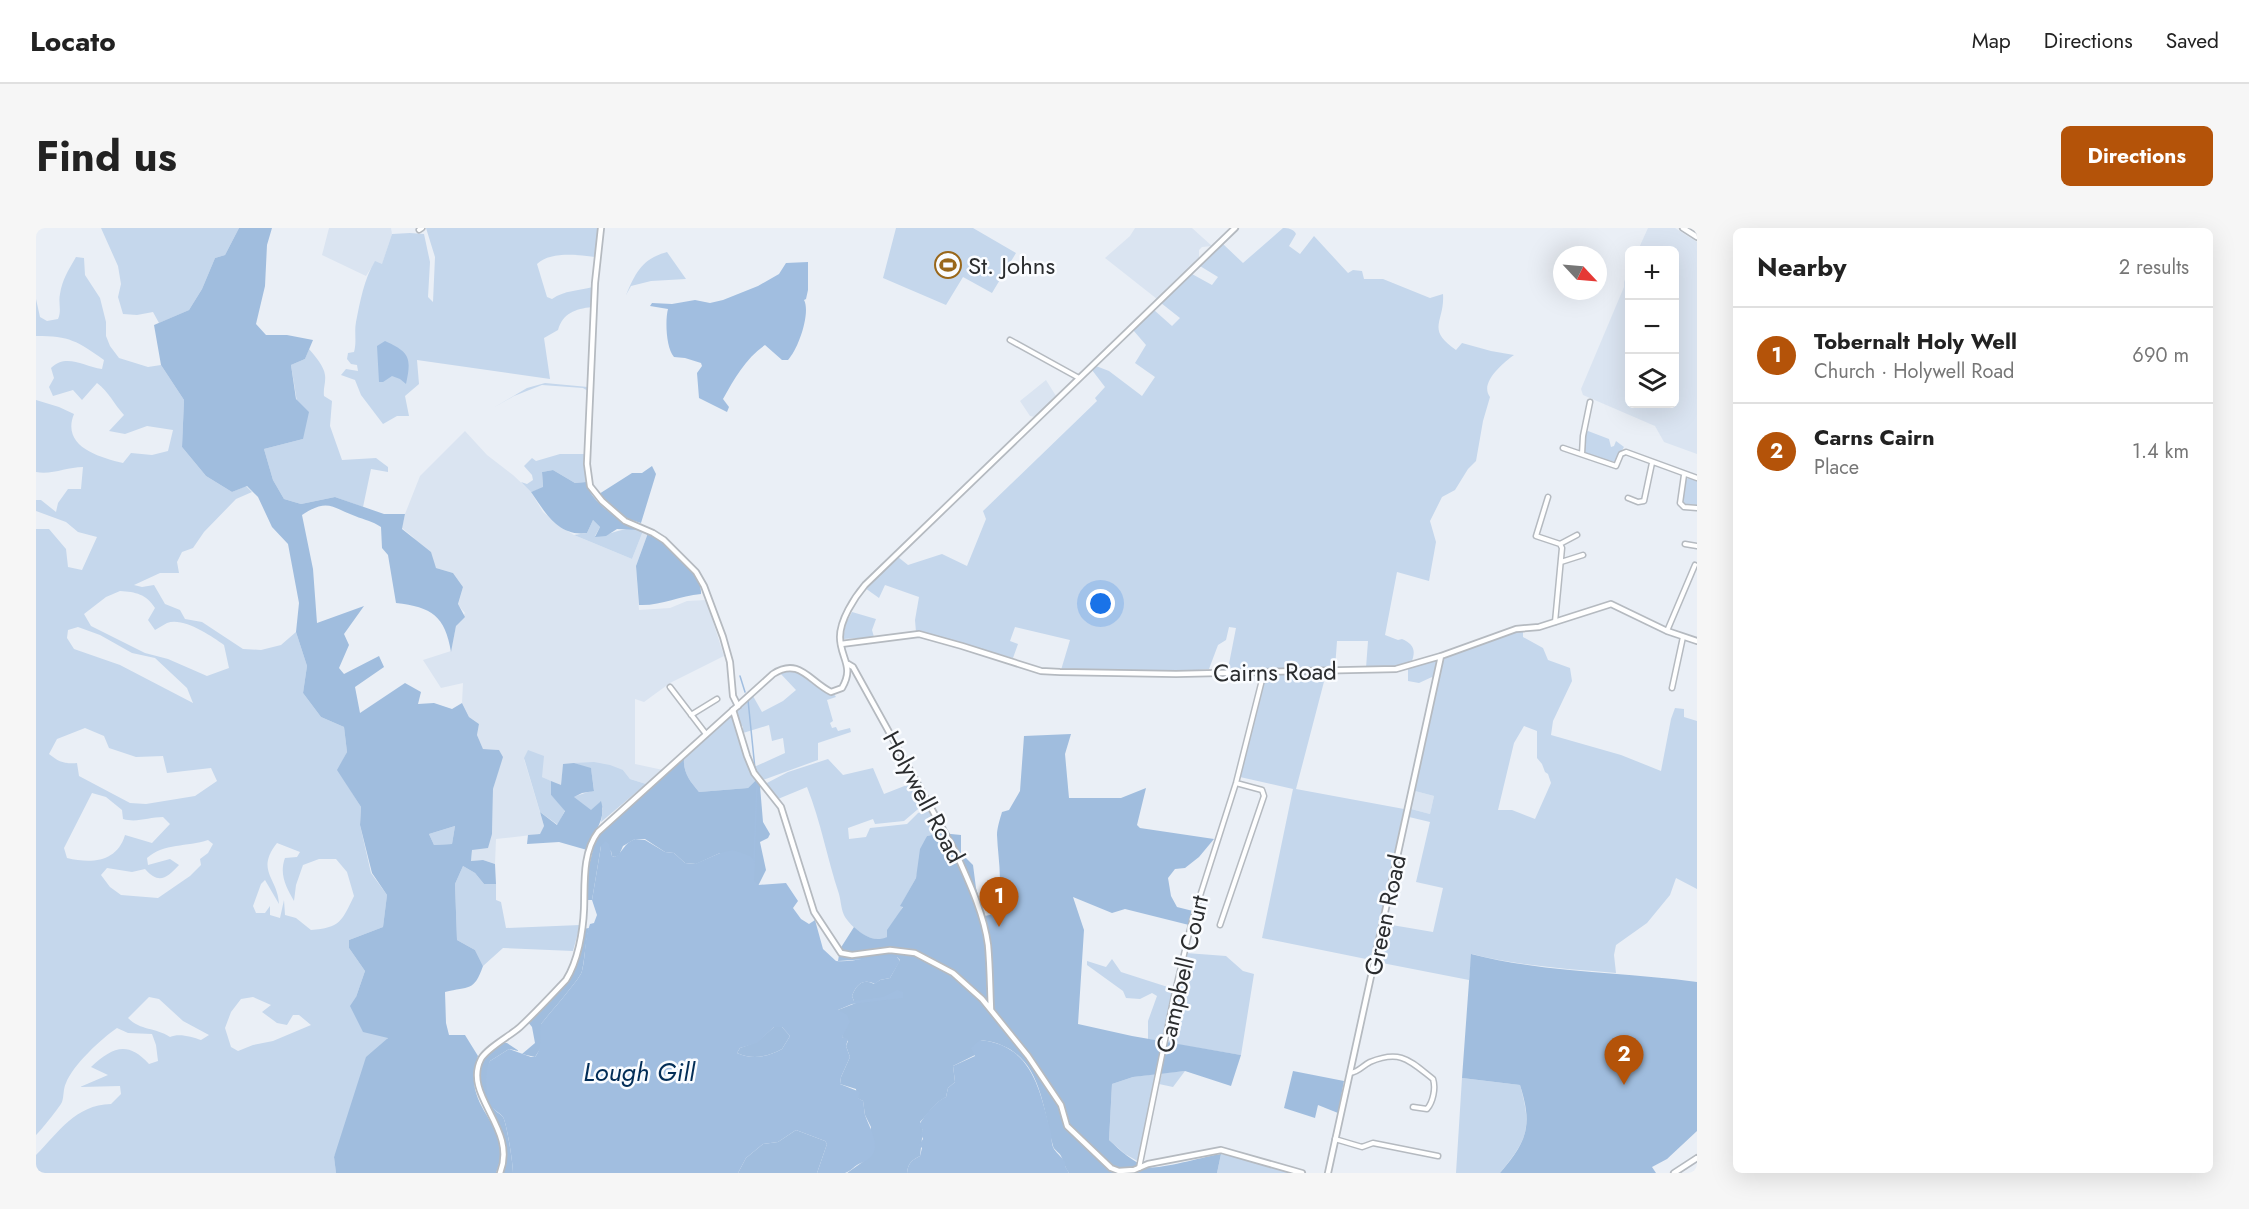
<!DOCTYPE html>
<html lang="en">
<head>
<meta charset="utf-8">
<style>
	body { margin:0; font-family:Jost,sans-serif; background:#f6f6f6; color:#222 }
	.controls { position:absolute; right:18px; top:18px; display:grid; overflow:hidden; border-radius:9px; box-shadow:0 6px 24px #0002 }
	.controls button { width:54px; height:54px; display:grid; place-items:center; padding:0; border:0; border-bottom:2px solid #e0e0e0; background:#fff; color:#222; font:30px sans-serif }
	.compass { position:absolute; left:1517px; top:18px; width:54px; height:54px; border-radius:50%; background:#fff; box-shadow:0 6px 24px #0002; rotate:116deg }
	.you { position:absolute; left:1065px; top:376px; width:21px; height:21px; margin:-15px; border:4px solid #fff; border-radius:50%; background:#1a73e8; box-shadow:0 0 0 9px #1a73e833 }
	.badge { display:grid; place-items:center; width:39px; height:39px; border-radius:50%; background:#b45309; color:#fff; font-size:20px; font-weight:700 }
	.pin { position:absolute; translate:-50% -50px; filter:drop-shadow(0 2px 3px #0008) }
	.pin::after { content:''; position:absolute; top:32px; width:21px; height:18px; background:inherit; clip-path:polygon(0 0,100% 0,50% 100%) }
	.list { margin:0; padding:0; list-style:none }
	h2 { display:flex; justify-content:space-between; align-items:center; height:78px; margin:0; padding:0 24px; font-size:26px }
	h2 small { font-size:20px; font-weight:400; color:#767676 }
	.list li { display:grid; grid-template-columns:39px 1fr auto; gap:18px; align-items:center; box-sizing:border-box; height:96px; padding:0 24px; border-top:2px solid #e0e0e0 }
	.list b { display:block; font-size:22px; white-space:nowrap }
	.list p { margin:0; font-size:20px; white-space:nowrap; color:#767676 }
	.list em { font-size:20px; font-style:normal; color:#767676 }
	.icon { flex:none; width:33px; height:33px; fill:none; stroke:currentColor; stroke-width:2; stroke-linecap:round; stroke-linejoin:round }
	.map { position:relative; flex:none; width:1661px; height:945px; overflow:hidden; border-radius:9px }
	header { display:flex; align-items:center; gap:36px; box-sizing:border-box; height:84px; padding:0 30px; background:#fff; border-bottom:2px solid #e0e0e0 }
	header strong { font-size:28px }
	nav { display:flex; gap:33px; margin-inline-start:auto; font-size:21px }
	.intro { display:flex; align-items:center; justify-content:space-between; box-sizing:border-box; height:144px; padding:0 36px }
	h1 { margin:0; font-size:42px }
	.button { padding:15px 27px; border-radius:9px; background:#b45309; color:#fff; font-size:21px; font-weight:700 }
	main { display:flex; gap:36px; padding:0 36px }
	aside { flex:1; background:#fff; border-radius:9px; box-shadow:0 6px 24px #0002 }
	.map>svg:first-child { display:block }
	.built { fill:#dae4f1 }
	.green { fill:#c5d7ec; fill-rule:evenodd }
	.forest { fill:#a0bdde; fill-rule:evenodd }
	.water { fill:#a1bee0; fill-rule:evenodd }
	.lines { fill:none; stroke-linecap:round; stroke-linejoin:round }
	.stream { stroke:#a1bee0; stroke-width:1.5 }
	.minor-casing { stroke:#b5bac0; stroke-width:7 }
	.tertiary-casing { stroke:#b5bac0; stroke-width:8 }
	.secondary-casing { stroke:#b5bac0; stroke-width:8 }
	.minor { stroke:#fff; stroke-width:4 }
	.tertiary { stroke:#fff; stroke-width:4.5 }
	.secondary { stroke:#fff; stroke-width:4.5 }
	.labels { text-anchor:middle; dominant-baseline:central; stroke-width:5; stroke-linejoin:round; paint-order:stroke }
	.poi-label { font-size:24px; fill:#2a2c2e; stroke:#fafcff; text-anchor:start }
	.street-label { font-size:24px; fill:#2a2c2e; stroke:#fafcff }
	.water-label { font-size:26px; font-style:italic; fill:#022d57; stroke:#fafcff }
</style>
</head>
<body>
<header>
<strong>Locato</strong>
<nav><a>Map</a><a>Directions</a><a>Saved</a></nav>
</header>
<div class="intro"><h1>Find us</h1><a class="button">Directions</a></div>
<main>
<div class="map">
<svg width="1661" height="945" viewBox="0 0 1661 945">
	<rect width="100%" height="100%" fill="#eaeff6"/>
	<path class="built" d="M293 0H355L356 6 346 37 339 34 330 48 286 27Z
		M1099 0H1156L1176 18 1166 19 1163 22V31L1158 36 1121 71 1069 30 1094 8Z
		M1612 0H1639L1661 14V226L1628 214 1619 198 1547 167 1545 161 1588 59V54L1593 41 1594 176H1638V22H1602Z
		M1010 152 1020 168 999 189 994 188 984 173Z
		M429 203 451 227 477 247 495 264 507 284 522 297 538 307 596 331 607 303 612 305 600 338 603 382 634 380 651 373 670 372 688 428 634 455 608 474 599 471V536L627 542 610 556 594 551 587 542 527 536 525 558 506 549 488 531 508 598 504 606 460 611 459 636 447 632 435 633 436 622 456 606 457 561 466 529 463 522 447 521 441 507 443 496 433 489 426 475 427 455 405 460 387 432 415 423 420 398 429 385 422 377 427 359 417 345 400 340 377 309 366 300 369 286 384 248Z
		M1379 563 1398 568 1394 586 1375 581Z"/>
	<path class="green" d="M65 0H203L189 27 179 30 166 61 153 82 123 95 117 84 101 87 87 86 82 69 85 56 82 38Z
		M390 0H562L559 29C542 27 515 23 501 36L511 69 516 71C529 62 542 63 557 59L556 79C539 81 527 85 522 102L508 110 514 151 381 132 383 156 369 168 373 188H361L347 196 325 167 319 152 305 147 310 141 322 143 321 137 315 136 311 131 312 125 318 124C321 114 318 104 320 94 324 74 328 51 339 33L346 36 356 6 374 5 388 6 394 34 392 69 397 74 399 29Z
		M860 0H937L980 25 956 65 927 49 910 77 847 50Z
		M1247 0C1252 0 1258 1 1260 6L1253 18 1264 26 1278 8 1312 45 1317 42 1326 43 1328 51H1347L1394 70 1407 66C1409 94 1389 101 1420 122L1426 115 1455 123 1478 127C1467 135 1443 155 1454 169L1447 193 1440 233 1432 241 1419 262 1406 269 1394 293 1400 314 1393 353 1361 344 1349 407 1362 412 1366 411C1377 416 1380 421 1376 433L1360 439 1330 440 1332 413H1301L1299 440 1192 441 1200 400 1193 399 1190 412 1182 417 1173 441 1141 444 1025 442 1034 412 979 399 974 413 982 416 977 430 880 404 879 392 883 369 849 357 843 370 829 360 862 329 872 337 906 326 931 338 950 291 947 283 1061 173 1059 170 1069 159 1056 142 1060 138 1073 143 1106 168 1119 149 1099 135 1110 117 1097 102 1118 82 1136 98 1144 90 1125 75 1156 46 1176 57 1182 49 1164 38 1184 17 1187 16 1207 35Z
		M631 24 650 51 615 53 595 58 590 67C600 44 606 31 631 24Z
		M40 29 48 30 49 47 64 70 70 94V108L74 118 83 130 112 139 125 137 148 172 146 219 170 248 196 264 210 258 216 264 200 271 168 304 157 320 146 324 141 334 143 345H124L98 357 106 359 118 357 129 376 144 382 149 391 166 394 207 421 225 422 245 417 260 404 271 438 267 465 285 489 308 499 311 524 302 542 325 579 324 597 335 645 351 667 347 699 313 712V720L329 743 320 769 352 809 298 929 300 945H0V927C23 904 39 877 75 876L85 866 84 858 44 859 72 847 55 839C76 820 91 812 113 836L122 833 120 817 116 806 92 805 81 800C65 811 37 837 30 855 27 861 28 869 26 874 25 877 4 904 0 907V301H13L30 321 32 339 46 342 61 309 42 304 30 294 0 283V272H5L20 284 22 275 32 261H45L47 239C31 239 16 247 0 244V172L23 179 38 186C25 218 62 229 87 235L95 225 116 227 132 223 137 202 111 198 89 206 73 203 88 187C78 176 73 164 61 155L46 172 37 162 17 168 13 159 18 150 15 140C30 125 47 138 66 141L68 132C41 113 34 108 0 108V71L4 89 11 93 22 91C26 82 22 75 24 66 26 52 33 41 40 29ZM84 363C100 364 110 366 119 380L112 392 119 402C123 400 127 397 131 395 148 389 175 408 188 417L193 440 171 448 132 431 109 425 55 398 48 386 70 369ZM42 399 64 407 96 425 119 430 151 460 157 475 84 437 38 421 31 410 32 402ZM49 500 68 508 73 520 100 529 127 528 131 545 175 540 181 553 159 568 110 576 94 575 43 548 41 535C28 536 23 534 13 526L21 511ZM56 565 70 569 86 582 87 591C101 595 113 589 127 589L134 596 116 615 89 607C81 634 56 636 31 630L28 620ZM172 612 177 616 172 625 164 631 165 637 154 648 122 670 85 667 74 659 65 647 71 640 96 644 109 641C123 657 131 650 143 637L134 631 112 637 111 630C128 615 151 619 172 612ZM241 615 264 624 261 629 249 630C243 646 250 659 258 673L260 657 267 637 283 631H300L311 644 318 668C306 693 304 700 275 702L260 690 249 687 248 672 244 690 234 687V678L229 685H220L217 678 225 656 229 652 243 676C242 650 219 643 241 615ZM113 769 123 771 147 793 173 807 165 812C156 809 143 805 134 809 119 799 105 803 92 790ZM217 769 235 777 226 784 241 795 251 797 257 787H263L275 797 237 813 217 817 202 823 195 819 189 800 195 784 205 771Z
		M273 121C279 128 288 138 289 147 290 155 287 160 288 168L296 173 294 198 306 232 340 230 352 239V244L335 241 327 279 299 269 265 276 248 271 237 252 228 221 267 211 255 137 269 131Z
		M509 155 552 159V167V163L547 160 506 157 478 168 457 180 491 160Z
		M1552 203 1573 211 1575 219 1578 218 1580 213 1588 219 1579 234 1549 226 1548 206Z
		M524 226H548L550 254 539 255 517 242 506 244 507 260 495 264 485 254 491 256 497 252 496 247 488 238 496 230 500 233Z
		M1652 250 1661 252V277L1646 276 1648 254Z
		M557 292 564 299 559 308C578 307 587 297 607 303L596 331 538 307 551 305Z
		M816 384 840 391 836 402 838 409 807 411 810 395Z
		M1481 403H1487V409L1507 420 1512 432 1534 440 1536 453 1517 493 1515 507 1585 527 1625 543 1635 491 1639 480 1648 481V489L1661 493V661L1640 650 1634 667 1611 695 1580 717 1578 727 1580 745C1531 741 1483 738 1436 726L1433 752 1341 734 1350 696 1397 704 1407 660 1380 654 1394 594 1373 589 1375 581 1394 586 1398 568 1379 563 1408 430ZM1488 498 1501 503V530L1506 536 1509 544 1512 546 1515 555 1499 591 1476 582H1462L1478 515Z
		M1405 428 1399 452 1396 449 1383 455 1372 453V441Z
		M754 442C771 447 781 464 798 466L800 469 791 472 797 493 794 495 796 500 800 499 802 503 814 500 815 504 782 515V532L727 552 718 539 749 525 747 510 736 513 733 497 707 505V499L703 494 701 482 717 468 726 484 747 473 760 462 743 444Z
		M1230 446H1290L1260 561 1368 581 1335 732 1226 710 1257 561 1204 549Z
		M696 487 703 503 713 540 720 552 712 560 663 564C654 553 647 545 648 530Z
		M492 522 508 528 506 549 515 553V567L529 582 522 597 504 584 488 530Z
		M792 531 807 547 837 540 848 566 876 555 888 576 868 593 839 596 837 591 812 600 813 611 830 609 834 600 871 596 882 585 890 582 893 584 905 605 891 608 880 650 865 677 867 678 852 709C836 717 818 702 809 689 805 682 805 673 803 666 791 630 785 594 771 559L742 571 729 556 752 544Z
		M558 534 574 537 587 542 594 551 610 556 565 594 567 581 564 574 555 583 537 569 558 562 555 541 538 535Z
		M419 598 416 616 398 617 393 606Z
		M427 638 439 645 448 656H460V672L465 674 470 700 544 697 537 723 467 720 447 738 439 722 421 712 419 656Z
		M1150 725 1190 728 1207 743 1218 746 1205 827 1132 815Z
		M1076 731 1085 744 1138 761 1127 814 1112 811V793L1121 768 1116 765 1104 771 1090 770 1087 763 1051 737V733L1070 739Z
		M1149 843 1137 859 1123 856 1126 845Z
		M1120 846 1103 934 1089 926 1073 912 1076 856 1097 849Z
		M1426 850 1484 857C1496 900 1492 911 1464 945H1420Z
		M1185 926 1222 934 1255 945H1181Z"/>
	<path class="forest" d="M203 0H236L231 17 229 58 220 96 230 107H251L277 112 269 131 255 137 260 171 273 184 267 211 228 221 237 252 248 271 265 276 299 269 348 286H369L366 301 395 324 400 340 417 345 427 359 422 376 429 389 420 398 415 424C409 388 396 379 360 375L352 327 346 320 345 299C336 293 329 292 319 288 295 279 292 270 266 287L277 341 281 395 328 378 308 406 313 417 303 440 308 446 343 428 348 439 319 459 324 485 369 455 385 464 382 476 398 475 416 481 426 475 433 489 443 496 441 507 447 521 463 522 467 529 457 561 456 606 452 620 436 622 435 633 447 632 459 636 460 656H448L439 645 427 638 419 656 421 712 439 722 447 738C438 764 433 758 409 764L410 795 413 807H429L442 828C439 839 437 850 439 861 447 894 476 905 460 945H300L298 929 330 829 352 810 327 804 314 778 320 769 329 743 313 720V712L347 699 351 667 336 645 324 597 325 579 301 542 311 524 308 499 285 489 267 465 271 438 260 404 263 375 252 316 236 299 222 269 211 258 196 264 170 248 146 219 148 172 125 137 118 97 153 82 166 61 179 30 189 27ZM419 598 416 616 398 617 393 606Z
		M616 238 620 246 605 295 592 291 563 266 596 245H606Z
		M517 242 539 255 550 254C555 275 585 294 604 302L581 301 570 308 559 309 564 299 557 292 551 305C522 309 509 284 495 264L507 259 506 244Z
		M612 305C630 316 667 343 665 366 643 368 625 378 603 377L600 338Z
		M1035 506 1029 526 1033 570H1085L1110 560 1101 597 1104 600 1178 611 1163 629 1149 640 1139 641 1132 650 1135 668 1141 679 1157 683 1153 697 1089 681 1076 685 1037 669 1048 702 1042 796 1096 808 1205 827 1195 858 1149 843 1097 849 1076 856 1073 912C1084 922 1097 935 1112 939 1123 942 1170 928 1185 926L1181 945H1033C1029 940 1028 934 1025 928 1023 924 1018 922 1017 918 1005 870 1003 819 945 812L939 827 917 838 919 854 912 860 910 869C898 875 894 884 884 894L887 902 884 928C876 932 872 935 871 945H811L828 933 835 899 829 887 827 873 821 870 820 861 804 856 805 849 814 829 810 818 812 813 806 809 807 804 802 782 825 773H818L816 768C820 757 827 750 838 756L844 752 854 750 864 732 861 729 802 733 804 721 818 699C827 707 838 715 851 709V702L867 679 864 678 880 650 884 621 891 608 905 605 925 607V625L937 637 940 660 948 688 954 687C970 662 962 635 961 607 961 600 964 591 966 584L973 582 984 563 988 508Z
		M648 530C647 545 654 553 663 564L712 560 720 552 724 558 727 594 734 606 732 610 724 614 730 642 722 658 684 625 660 636 649 635 638 625 629 624 609 611H599L587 618 583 627 579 629 576 628 575 623 565 618 556 672H551L552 642 559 613 571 598Z
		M538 535 555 540 558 563 546 565 538 569 555 582 565 573C571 592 557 604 551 622L523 614 491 616 492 607 504 606 508 598 504 584 521 597 529 583 515 567V553L525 557 527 536Z
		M553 700C549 716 549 729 546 743 545 750 512 787 505 796L506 818 499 829 486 826 499 815 496 799 492 794 531 754 537 744 547 701Z
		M1435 726C1509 745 1586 744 1661 754V903L1631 931 1616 939 1620 945H1464C1491 913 1497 898 1484 857L1426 850Z
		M738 799H746L754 808 746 821C732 829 716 832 701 825L704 820 721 814Z
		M468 815H471L483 823 473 821 454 833C450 848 449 865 457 879 459 884 464 885 467 889 471 896 477 936 477 945H466C469 936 471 927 470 917 467 890 427 858 449 830 454 823 461 819 468 815Z
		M1257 843 1308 853 1302 885 1282 877 1279 890 1248 880Z
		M760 902 789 913 791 916 781 945H702L710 930 727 916 742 914Z"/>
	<path class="water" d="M772 34V62L770 71 768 72C775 85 762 122 752 132H746L729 117C710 130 698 151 687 171L693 179 691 184 663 170 661 145 666 138 665 135 649 130 638 129C630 120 629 92 632 81L614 78 616 75 636 76 659 72 674 75 687 72 722 58 743 46 750 35Z
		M349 113C373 124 376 129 370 156L364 151 356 148 347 154H343L341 118Z
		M599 611 609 612 629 624 638 625 649 635 659 636 684 625 697 622 714 628 719 633 718 653 722 657 750 655 762 673 757 680 765 691 773 696 779 692 787 721 800 733C820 735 841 725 861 729L864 733 854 750 844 752 839 756C827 750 820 757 816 768L818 773 847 769 861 762 867 764V770L816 776 802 782 811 787 814 794 806 809 812 811 810 818 814 829 805 849 804 856 824 864 822 870 827 873C828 877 828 882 829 887 835 904 850 926 825 935 819 937 814 944 809 945 801 945 789 945 781 945L791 916 789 913 760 902 742 914 727 916 710 930 702 945H477C477 936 471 896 467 889 464 885 459 883 456 879 449 870 449 848 452 837L454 833 473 821 495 829H499C508 817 502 809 505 796 512 787 545 750 546 743 550 727 548 712 554 696L558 695 561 687 556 672 565 618 569 613 573 616 576 628 579 629C588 623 587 616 599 611ZM738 799H746L754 808 746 821C732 829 716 832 701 825L704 820 721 815Z
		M944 812C995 817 1003 859 1014 901 1016 906 1015 914 1017 919 1019 924 1026 929 1029 934V938L1033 945H871C872 935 876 932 884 928L886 920 883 917 887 911 885 906 887 902 883 897C888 888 900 873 910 869L912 860 919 854 917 838 939 828 935 820Z"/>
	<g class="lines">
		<path class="stream" d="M704 448 709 464
			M712 472 719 541
			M718 634 721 554"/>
		<defs>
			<path id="minor" d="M383 2 386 0
				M974 112 1043 150
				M1527 220 1580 238 1585 226 1590 224 1661 250
				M1546 226 1547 208 1554 174
				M1648 247 1644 275 1648 279 1661 280
				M1512 269 1500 308 1524 316
				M1592 270 1602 274 1608 273 1616 235
				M1649 316 1661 318
				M1525 334 1547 327
				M1519 394 1526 320 1524 316 1541 307
				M1631 403 1659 337
				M634 459 670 506
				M1636 460 1647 409
				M655 487 681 471
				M1184 697 1228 568 1226 562 1200 555
				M1314 845C1323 844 1326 838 1334 834 1365 821 1374 833 1397 851 1400 860 1397 874 1391 881L1377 879
				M1299 911 1326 919 1337 915 1402 928
				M1103 940 1138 768 1156 693 1200 555 1228 444"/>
			<path id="tertiary" d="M565 0 559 55 551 236 554 258 566 273 589 293 617 305 628 312 660 344 668 358 687 409 694 434 697 468 702 478
				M805 416 883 406 926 418 1005 443 1024 444 1140 446 1360 441 1405 428 1480 401 1503 399 1575 376 1631 403 1661 413
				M812 436 817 439 920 625C933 654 948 686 952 717 954 738 954 760 955 782
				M697 482 711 528 718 545 745 579 778 684 805 725 816 727 854 722 879 725 917 745 946 771 992 828 1025 877 1031 898 1075 940 1083 943 1098 942 1112 936 1185 922 1266 945
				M1292 945 1405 428
				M1638 945 1661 930"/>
			<path id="secondary" d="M1647 0 1661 9
				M464 945C482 900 426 868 445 831 451 820 474 808 484 799 500 784 515 768 530 752 542 733 547 704 548 681 549 656 546 625 562 604L737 446C763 429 773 453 795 464L806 460C819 438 804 430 804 409 804 392 818 370 829 357L1199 0"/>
		</defs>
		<use href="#minor" class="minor-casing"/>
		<use href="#tertiary" class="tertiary-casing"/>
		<use href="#secondary" class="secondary-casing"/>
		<use href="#minor" class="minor"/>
		<use href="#tertiary" class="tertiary"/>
		<use href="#secondary" class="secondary"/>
	</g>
	<defs>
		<symbol id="stadium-ring" viewBox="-11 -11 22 22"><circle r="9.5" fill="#fafcff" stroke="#99671a" stroke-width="1.5"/><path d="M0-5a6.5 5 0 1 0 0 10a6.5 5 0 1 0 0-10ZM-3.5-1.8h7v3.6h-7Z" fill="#99671a"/></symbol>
	</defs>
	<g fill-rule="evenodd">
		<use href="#stadium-ring" x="897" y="22" width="30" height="30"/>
	</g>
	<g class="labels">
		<g class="poi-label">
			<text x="932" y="37">St. Johns</text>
		</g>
		<g class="street-label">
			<text transform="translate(1239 444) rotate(-1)">Cairns Road</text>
			<text transform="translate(888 569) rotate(62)">Holywell Road</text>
			<text transform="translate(1349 687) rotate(-78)">Green Road</text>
			<text transform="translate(1146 746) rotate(-77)">Campbell Court</text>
		</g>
		<g class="water-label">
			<text x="603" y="844">Lough Gill</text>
		</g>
	</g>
</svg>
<div class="controls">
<button>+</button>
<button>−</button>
<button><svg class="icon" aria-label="layers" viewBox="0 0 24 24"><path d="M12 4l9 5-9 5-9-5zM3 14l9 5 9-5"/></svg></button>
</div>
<svg class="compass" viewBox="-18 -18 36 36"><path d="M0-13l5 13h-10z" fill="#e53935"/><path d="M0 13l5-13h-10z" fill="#767676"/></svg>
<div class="you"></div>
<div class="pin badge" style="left:963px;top:699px">1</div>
<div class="pin badge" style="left:1588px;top:857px">2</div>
</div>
<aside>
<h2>Nearby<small>2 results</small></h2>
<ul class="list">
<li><span class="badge">1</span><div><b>Tobernalt Holy Well</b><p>Church · Holywell Road</p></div><em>690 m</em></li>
<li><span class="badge">2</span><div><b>Carns Cairn</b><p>Place</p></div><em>1.4 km</em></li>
</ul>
</aside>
</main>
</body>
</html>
